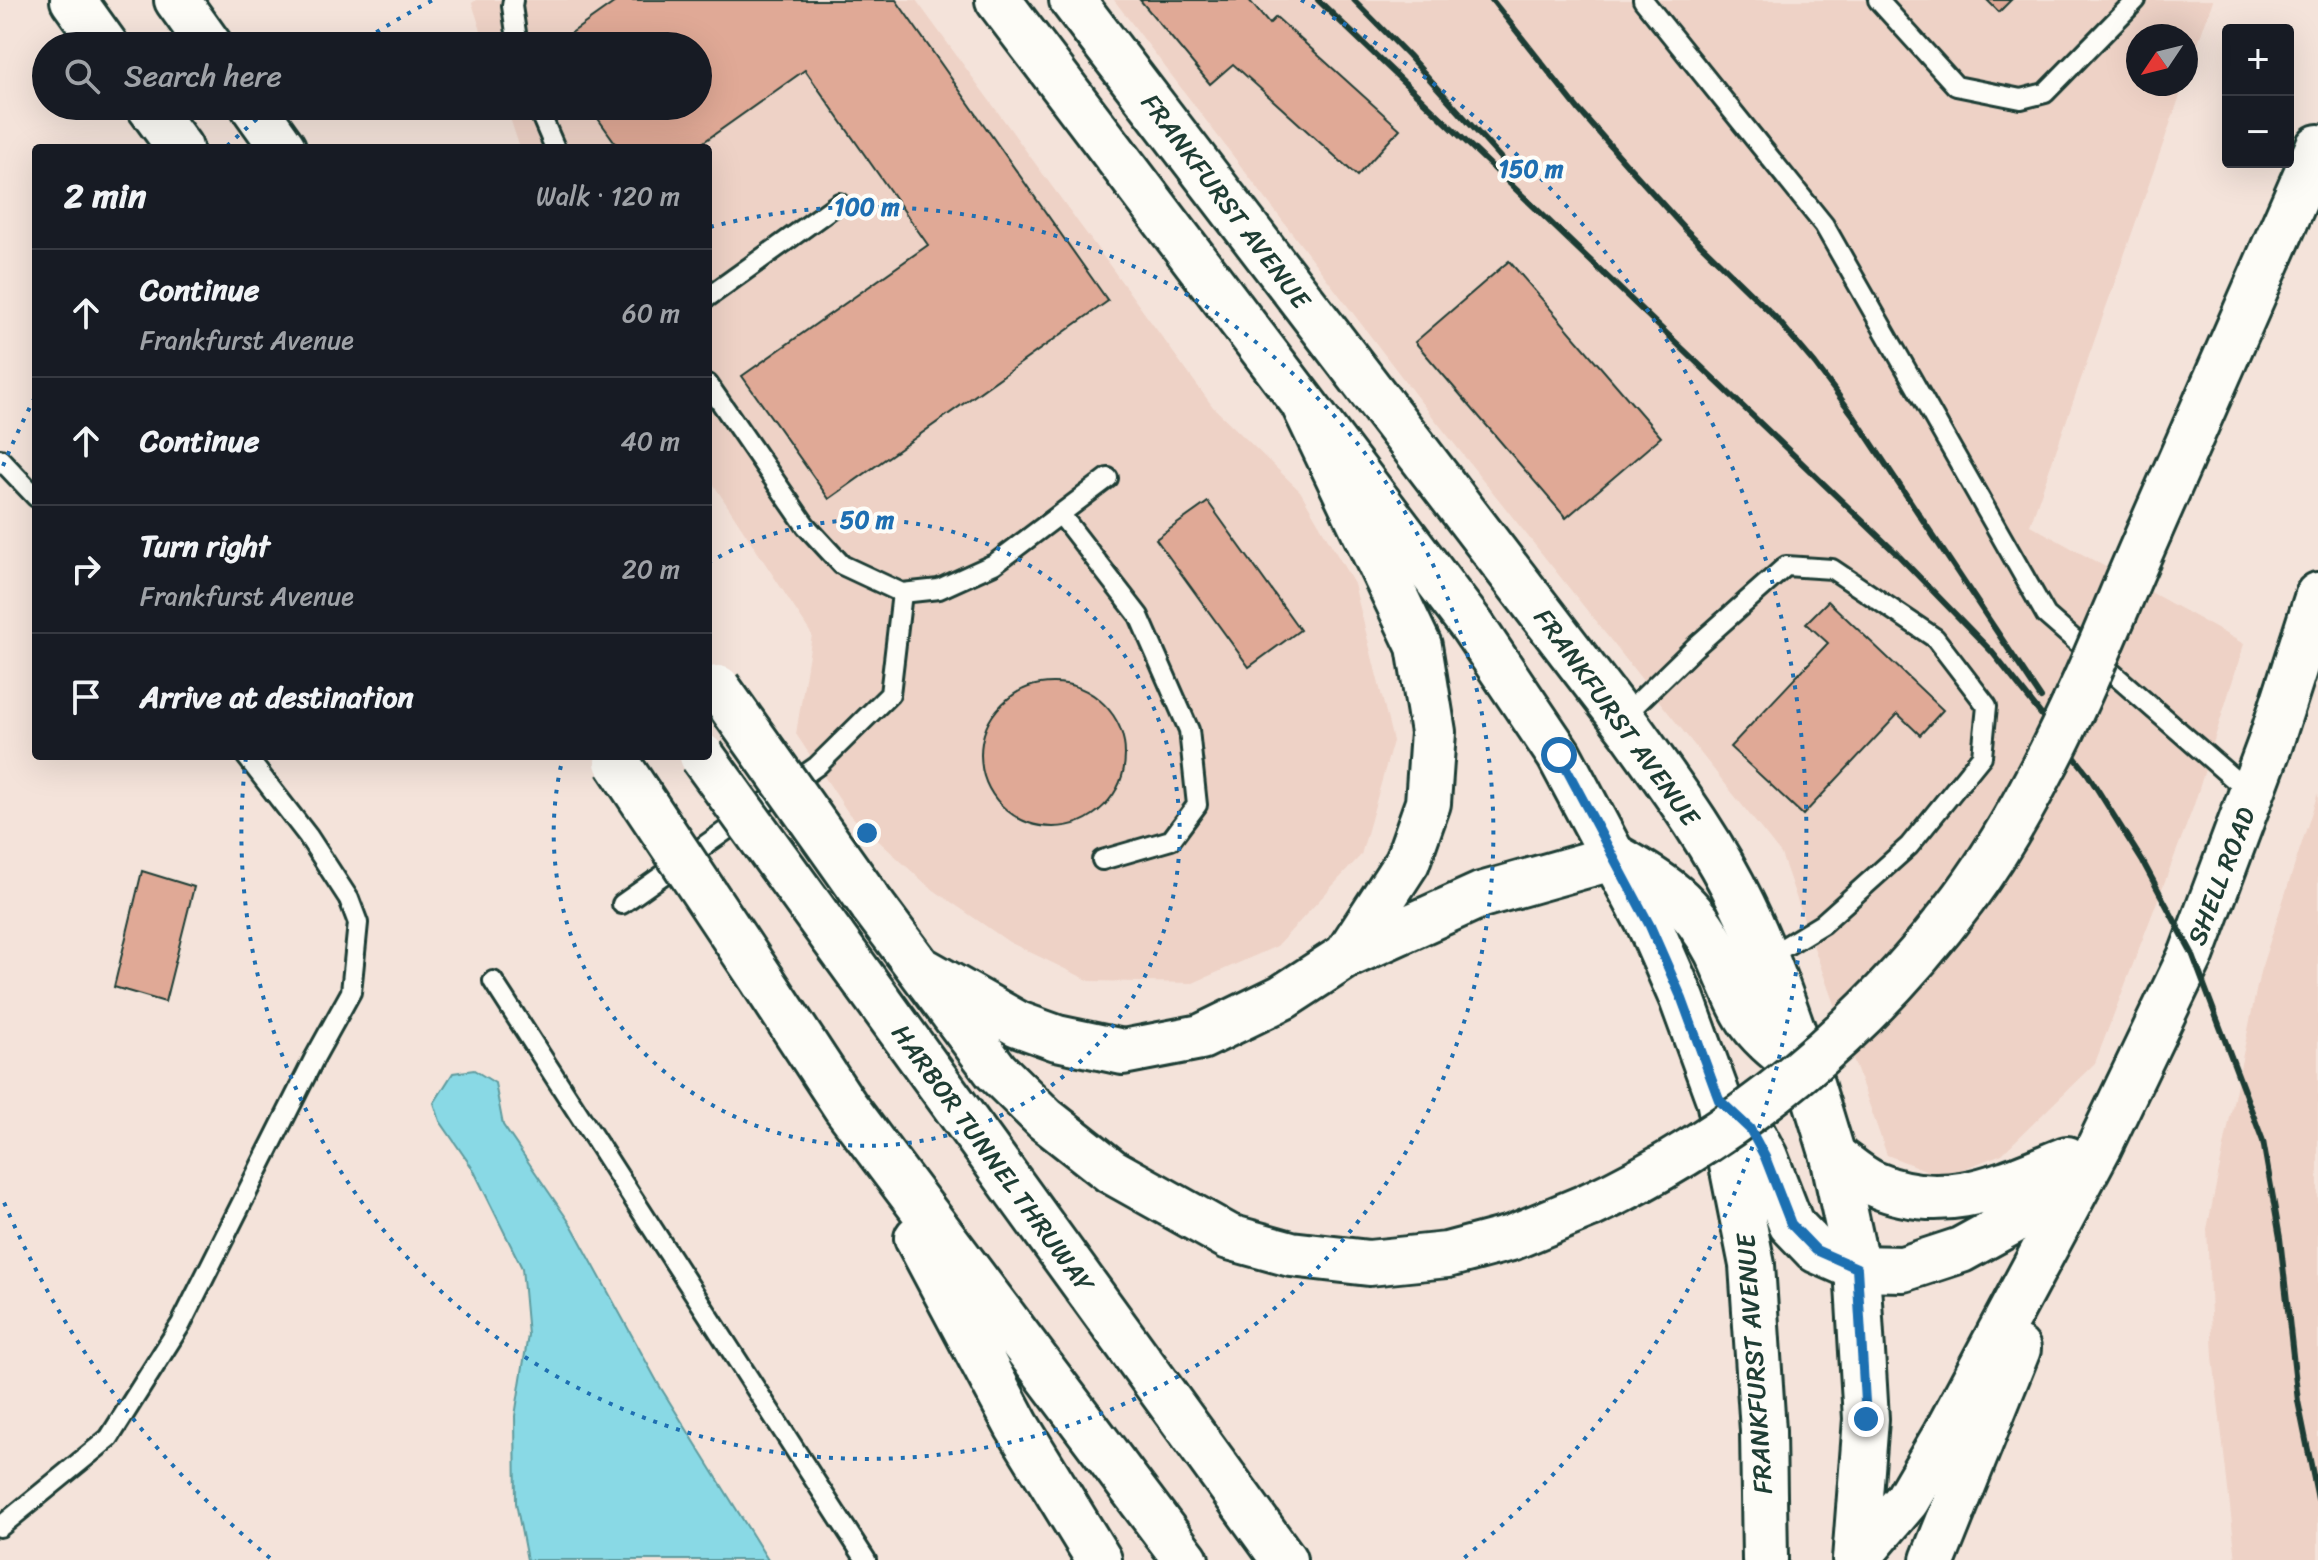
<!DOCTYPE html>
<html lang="en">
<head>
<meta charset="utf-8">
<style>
	body { margin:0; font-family:Sriracha,sans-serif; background:#242831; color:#f1f3f6 }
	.controls { position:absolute; right:24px; top:24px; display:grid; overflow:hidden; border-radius:8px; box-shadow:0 8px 32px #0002 }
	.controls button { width:72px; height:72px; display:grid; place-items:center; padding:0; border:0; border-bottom:2px solid #363941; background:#171b24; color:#f1f3f6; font:40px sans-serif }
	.compass { position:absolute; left:2126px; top:24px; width:72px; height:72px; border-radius:50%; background:#171b24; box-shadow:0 8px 32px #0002; rotate:235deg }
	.stop { position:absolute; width:24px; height:24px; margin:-18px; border:6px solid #1f6fb2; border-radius:50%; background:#fff }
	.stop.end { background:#1f6fb2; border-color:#fff; box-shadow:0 2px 8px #0008 }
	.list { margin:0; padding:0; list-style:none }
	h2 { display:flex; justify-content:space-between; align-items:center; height:104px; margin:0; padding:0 32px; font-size:34px }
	h2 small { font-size:26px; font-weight:400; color:#9ea1a6 }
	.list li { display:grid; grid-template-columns:52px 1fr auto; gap:24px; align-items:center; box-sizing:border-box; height:128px; padding:0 32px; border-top:2px solid #363941 }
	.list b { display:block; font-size:30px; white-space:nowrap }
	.list p { margin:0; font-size:26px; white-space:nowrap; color:#9ea1a6 }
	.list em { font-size:26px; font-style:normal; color:#9ea1a6 }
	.icon { flex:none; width:44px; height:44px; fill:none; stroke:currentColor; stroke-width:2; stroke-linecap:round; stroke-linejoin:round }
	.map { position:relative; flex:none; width:2318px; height:1560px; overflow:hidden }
	.search { position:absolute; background:#171b24; box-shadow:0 8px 32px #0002; left:32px; top:32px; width:680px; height:88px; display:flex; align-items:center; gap:20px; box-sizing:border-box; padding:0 28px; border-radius:44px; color:#9ea1a6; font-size:30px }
	.panel { position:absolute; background:#171b24; box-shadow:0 8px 32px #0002; left:32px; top:144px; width:680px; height:616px; border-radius:8px }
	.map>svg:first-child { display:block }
	.built { fill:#eed2c6 }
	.water { fill:#89d9e5; stroke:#5f9b9e; stroke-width:2 }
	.building { fill:#e0a996; stroke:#1f3d34; stroke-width:2 }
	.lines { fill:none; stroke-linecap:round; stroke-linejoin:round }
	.service-casing { stroke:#1f3d34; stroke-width:24 }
	.secondary-casing { stroke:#1f3d34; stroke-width:50 }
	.primary-casing { stroke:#1f3d34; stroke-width:50 }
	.motorway-casing { stroke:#1f3d34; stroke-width:50 }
	.service { stroke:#fdfcf7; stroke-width:18 }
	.secondary { stroke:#fdfcf7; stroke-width:44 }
	.primary { stroke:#fdfcf7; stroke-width:44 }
	.motorway { stroke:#fdfcf7; stroke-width:44 }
	.rail { stroke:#1f3d34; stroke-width:6 }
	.motorway-bridge-casing { stroke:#1f3d34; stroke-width:50; stroke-linecap:butt }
	.motorway-bridge { stroke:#fdfcf7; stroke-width:44 }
	.route { stroke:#1f6fb2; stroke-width:10 }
	.ring { fill:none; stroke:#1f6fb2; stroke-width:4; stroke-dasharray:4 8 }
	.labels { text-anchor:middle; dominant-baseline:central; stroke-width:8; stroke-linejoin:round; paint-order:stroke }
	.street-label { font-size:26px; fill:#1f3d34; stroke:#fdfcf7 }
	.centre { fill:#1f6fb2; stroke:#fdfcf7; stroke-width:4 }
	.ring-label { font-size:24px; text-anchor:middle; font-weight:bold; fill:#1f6fb2; stroke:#fdfcf7; stroke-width:8; stroke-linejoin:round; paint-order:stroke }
</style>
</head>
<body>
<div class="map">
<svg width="2318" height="1560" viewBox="0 0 2318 1560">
	<rect width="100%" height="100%" fill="#f4e3da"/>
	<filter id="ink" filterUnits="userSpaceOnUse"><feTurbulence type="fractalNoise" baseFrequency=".0125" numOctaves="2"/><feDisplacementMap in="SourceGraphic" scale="16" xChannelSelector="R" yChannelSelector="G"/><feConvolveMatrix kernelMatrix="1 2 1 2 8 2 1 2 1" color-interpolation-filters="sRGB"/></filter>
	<g filter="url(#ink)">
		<path class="built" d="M476 0H916L1213 407 1300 491 1354 584 1393 741 1361 855 1277 946 1193 983 1090 981 1009 942 928 886 849 814 796 734 812 635 708 476V148H520L506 106H698V46H486L472 3Z
			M1114 0H2213L2186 78V36H2138V84H2184L2030 525 2244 644 2193 808 2095 1063 2002 1154 1943 1177 1887 1155 1781 854 1417 397Z
			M2318 793V1560H2236L2213 1357 2207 1229 2260 972Z"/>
		<path class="water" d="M474 1070 495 1083 503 1125 572 1226 659 1385 768 1560H527L516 1503 515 1416 528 1335 522 1268 473 1169 440 1121 434 1103 453 1073Z"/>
		<path class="building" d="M618 0H896L1108 301 829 499 742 376 928 245 805 70 695 148H619L589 106H698V46H553Z
			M1140 0H1249L1269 24 1276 17 1400 129 1357 176 1233 64 1210 84Z
			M1987 0H2011L1999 12Z
			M1509 261 1661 437 1566 518 1415 342Z
			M1208 502 1300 630 1249 667 1156 539Z
			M1828 601 1943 710 1920 735 1898 714 1803 815 1730 747 1828 643 1806 623Z
			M981 755a72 72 0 1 1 144 0a72 72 0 1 1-144 0Z
			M142 871 194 887 165 1002 114 987Z"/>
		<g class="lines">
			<defs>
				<path id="service" d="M513 0 512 6 518 46
					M1643 0 1824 225 2046 615 2251 794
					M1878 0 1956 86 2021 99 2045 93 2136 0
					M537 106 555 148
					M708 297 839 203
					M708 384 806 526 842 565 902 593 939 589 994 564 1108 478
					M0 459 36 497
					M1061 515 1139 616 1189 730 1197 805 1171 840 1102 860
					M1622 718 1695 647 1786 566 1832 569 1935 638 1987 706 1982 756 1909 846 1822 924 1766 958
					M622 904 817 766 890 694 902 593
					M493 981 866 1560
					M0 1527 109 1438 181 1324 315 1057 351 992 358 923 349 899 308 836 246 756"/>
				<path id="secondary" d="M998 0 1473 627 1559 755 1650 926 1682 999 1719 1100 1752 1265 1763 1431 1765 1560
					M1072 0 1630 729C1670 785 1712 841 1742 904 1769 959 1788 1017 1808 1074
					M1721 1102 1750 1129 1765 1157 1791 1224 1816 1250 1857 1268 1903 1269 1961 1250 2010 1223 2080 1163
					M1833 1156C1846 1165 1860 1178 1874 1184 1945 1215 2002 1185 2067 1159
					M1856 1560 1907 1500 1945 1435 2099 1147 2192 953 2270 744 2318 595
					M1933 1560 2018 1349"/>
				<path id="primary" d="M1808 1074 1833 1156 1857 1268 1866 1419 1855 1560"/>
				<path id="motorway" d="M73 0 106 46
					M177 0 210 46
					M149 106 180 148
					M253 106 283 148
					M1305 407 1419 646 1433 732 1428 803 1407 862 1346 956
					M2150 530 2318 147
					M872 905 996 1071 1045 1119 1111 1171 1229 1237 1291 1254 1369 1263 1447 1255 1511 1238 1588 1206
					M832 936 1284 1560
					M921 969 1018 1024 1057 1038 1123 1052 1201 1037 1283 997 1346 956 1481 895 1615 857C1662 883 1692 902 1717 952 1727 973 1734 995 1746 1015 1760 1039 1787 1057 1808 1074
					M763 981 845 1106 1186 1560
					M917 1238 1017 1426 1099 1560"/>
			</defs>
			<use href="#service" class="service-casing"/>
			<use href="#secondary" class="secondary-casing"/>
			<use href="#primary" class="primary-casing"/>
			<use href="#motorway" class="motorway-casing"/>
			<use href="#service" class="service"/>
			<use href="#secondary" class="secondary"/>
			<use href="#primary" class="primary"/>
			<use href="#motorway" class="motorway"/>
			<path class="rail" d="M1318 0 1897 554 1992 652 2087 773 2143 862 2192 953 2263 1141 2280 1238 2298 1401 2318 1499
				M1354 0 1408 55 1515 174
				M1492 0 1579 110 1630 168 1685 229 1776 318 1815 364 1853 415 2041 698"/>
			<defs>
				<path id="motorway-bridge" d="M718 688 872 905
					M702 756 832 936
					M617 762 763 981
					M1588 1206C1735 1138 1868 1028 1964 898 1993 859 2018 816 2040 774 2082 696 2114 611 2150 530"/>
			</defs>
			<use href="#motorway-bridge" class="motorway-bridge-casing"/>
			<use href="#motorway-bridge" class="motorway-bridge"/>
		</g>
	</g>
	<g class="lines" filter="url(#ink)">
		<path class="route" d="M1559 755 1650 926 1682 999 1719 1100 1750 1129 1765 1157 1791 1224 1816 1250 1857 1268 1866 1419"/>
	</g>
	<g class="ring">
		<path d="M708 563A313 313 0 1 1 563 757"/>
		<path d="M710 227A626 626 0 1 1 246 757"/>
		<path d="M270 1558A939 939 0 0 1 3 1200M3 466A939 939 0 0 1 34 399M227 146A939 939 0 0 1 270 108M356 45A939 939 0 0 1 433 0M1301 0A939 939 0 0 1 1464 1558"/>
	</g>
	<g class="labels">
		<g class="street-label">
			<text transform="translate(1226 201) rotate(53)">FRANKFURST AVENUE</text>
			<text transform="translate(1617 717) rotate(54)">FRANKFURST AVENUE</text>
			<text transform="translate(2221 876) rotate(-69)">SHELL ROAD</text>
			<text transform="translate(993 1158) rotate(54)">HARBOR TUNNEL THRUWAY</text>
			<text transform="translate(1754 1364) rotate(-94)">FRANKFURST AVENUE</text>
		</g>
	</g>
	<circle cx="867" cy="833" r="12" class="centre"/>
	<g class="ring-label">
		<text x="1531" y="177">150 m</text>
		<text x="867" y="215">100 m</text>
		<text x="867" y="528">50 m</text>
	</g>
</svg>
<div class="controls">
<button>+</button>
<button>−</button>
</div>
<svg class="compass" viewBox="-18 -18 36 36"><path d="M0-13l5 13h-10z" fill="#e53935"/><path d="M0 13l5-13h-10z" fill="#9ea1a6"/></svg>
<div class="stop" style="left:1559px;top:755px"></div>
<div class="stop end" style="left:1866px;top:1419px"></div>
<div class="search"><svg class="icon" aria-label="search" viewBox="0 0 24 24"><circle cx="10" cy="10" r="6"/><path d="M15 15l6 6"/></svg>Search here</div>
<section class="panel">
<h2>2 min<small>Walk · 120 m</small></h2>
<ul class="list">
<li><svg class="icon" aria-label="ahead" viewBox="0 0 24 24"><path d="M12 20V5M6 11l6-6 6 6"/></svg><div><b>Continue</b><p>Frankfurst Avenue</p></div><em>60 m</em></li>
<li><svg class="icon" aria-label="ahead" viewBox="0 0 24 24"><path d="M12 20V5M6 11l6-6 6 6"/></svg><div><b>Continue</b></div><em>40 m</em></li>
<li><svg class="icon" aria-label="right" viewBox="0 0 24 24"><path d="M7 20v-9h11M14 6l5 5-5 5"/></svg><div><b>Turn right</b><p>Frankfurst Avenue</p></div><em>20 m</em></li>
<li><svg class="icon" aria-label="arrive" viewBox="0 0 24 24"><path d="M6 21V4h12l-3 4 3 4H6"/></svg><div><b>Arrive at destination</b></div></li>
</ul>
</section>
</div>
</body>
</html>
